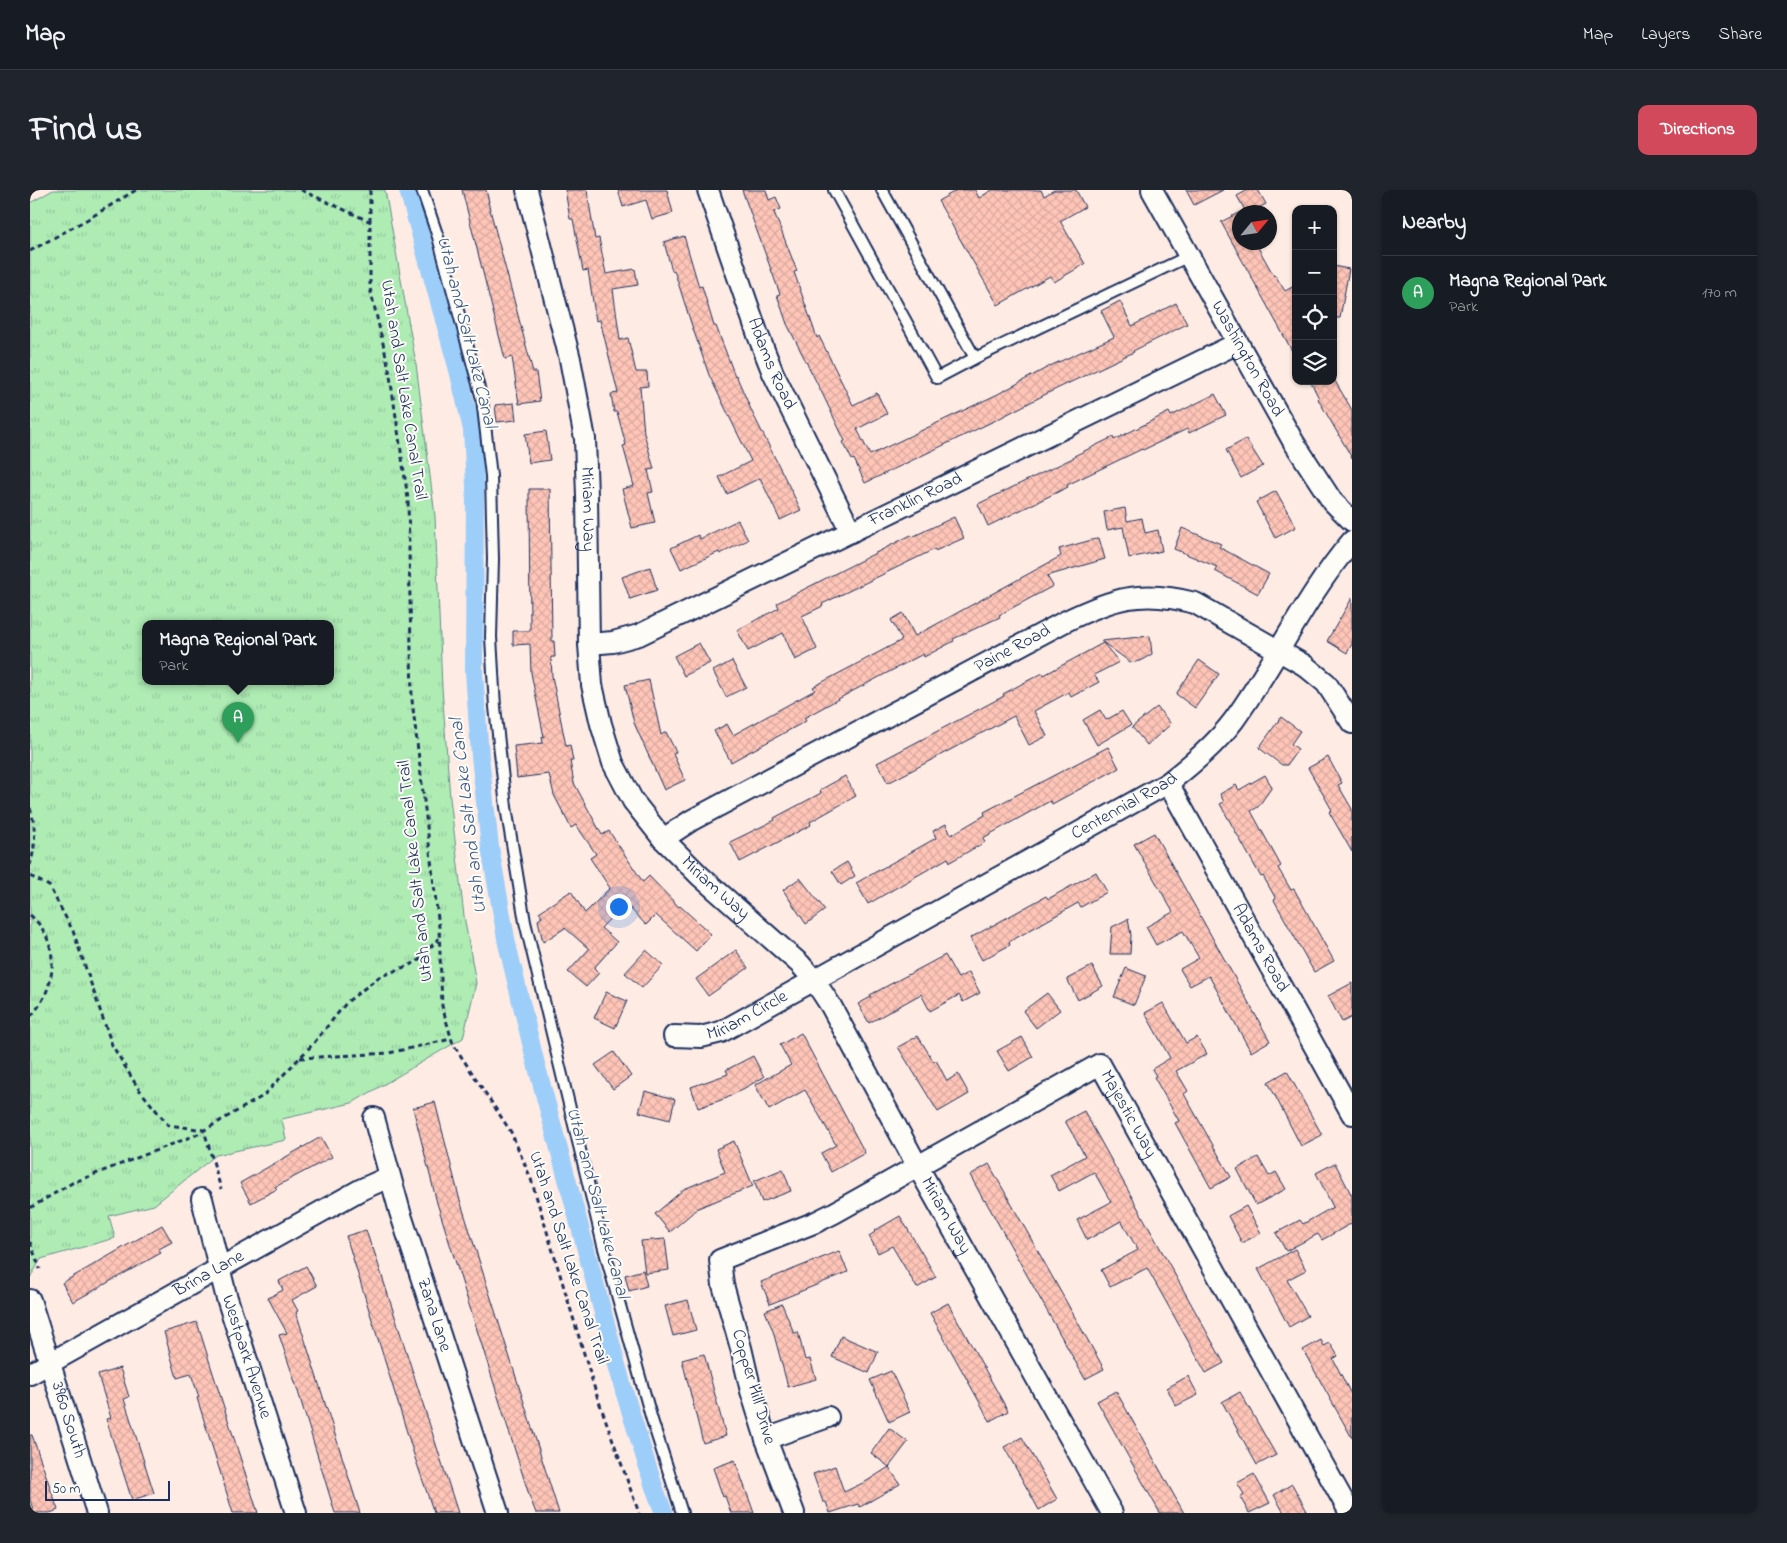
<!DOCTYPE html>
<html lang="en">
<head>
<meta charset="utf-8">
<style>
	body { margin:0; font-family:"Indie Flower",sans-serif; background:#20242c; color:#f1f3f6 }
	.controls { position:absolute; right:15px; top:15px; display:grid; overflow:hidden; border-radius:10px; box-shadow:0 1px 4px #0004 }
	.controls button { width:45px; height:45px; display:grid; place-items:center; padding:0; border:0; border-bottom:1px solid #363941; background:#171b24; color:#f1f3f6; font:25px sans-serif }
	.compass { position:absolute; left:1202px; top:15px; width:45px; height:45px; border-radius:50%; background:#171b24; box-shadow:0 1px 4px #0004; rotate:61deg }
	.scale { position:absolute; left:15px; bottom:12px; width:125px; box-sizing:border-box; padding-left:5px; border:2px solid #1b2f5e; border-top:0; font-size:14px; line-height:18px; white-space:nowrap; color:#1b2f5e; -webkit-text-stroke:4px #fdfcf7; paint-order:stroke }
	.you { position:absolute; left:588px; top:716px; width:18px; height:18px; margin:-12px; border:4px solid #fff; border-radius:50%; background:#1a73e8; box-shadow:0 0 0 8px #1a73e833 }
	.badge { display:grid; place-items:center; width:32px; height:32px; border-radius:50%; background:#d1495b; color:#fff; font-size:16px; font-weight:700 }
	.pin { position:absolute; translate:-50% -41px; filter:drop-shadow(0 1px 2px #0008) }
	.pin::after { content:''; position:absolute; top:26px; width:18px; height:15px; background:inherit; clip-path:polygon(0 0,100% 0,50% 100%) }
	.popup { position:absolute; left:112px; top:430px; width:192px; height:65px; box-sizing:border-box; display:grid; place-content:center; border-radius:10px; background:#171b24; filter:drop-shadow(0 1px 4px #0005); font-size:16px; white-space:nowrap; color:#9ea1a6 }
	.popup b { font-size:19px; color:#f1f3f6 }
	.popup::after { content:''; position:absolute; left:50%; top:100%; margin-left:-10px; border:10px solid transparent; border-top-color:#171b24 }
	.list { margin:0; padding:0; list-style:none }
	h2 { display:flex; justify-content:space-between; align-items:center; height:65px; margin:0; padding:0 20px; font-size:21px }
	h2 small { font-size:16px; font-weight:400; color:#9ea1a6 }
	.list li { display:grid; grid-template-columns:32px 1fr auto; gap:15px; align-items:center; box-sizing:border-box; height:75px; padding:0 20px; border-top:1px solid #363941 }
	.list b { display:block; font-size:19px; white-space:nowrap }
	.list p { margin:0; font-size:16px; white-space:nowrap; color:#9ea1a6 }
	.list em { font-size:16px; font-style:normal; color:#9ea1a6 }
	.icon { flex:none; width:28px; height:28px; fill:none; stroke:currentColor; stroke-width:2; stroke-linecap:round; stroke-linejoin:round }
	.map { position:relative; flex:none; width:1322px; height:1323px; overflow:hidden; border-radius:10px }
	header { display:flex; align-items:center; gap:30px; box-sizing:border-box; height:70px; padding:0 25px; background:#171b24; border-bottom:1px solid #363941 }
	header strong { font-size:24px }
	nav { display:flex; gap:28px; margin-inline-start:auto; font-size:18px }
	.intro { display:flex; align-items:center; justify-content:space-between; box-sizing:border-box; height:120px; padding:0 30px }
	h1 { margin:0; font-size:35px }
	.button { padding:12px 22px; border-radius:10px; background:#d1495b; color:#fff; font-size:18px; font-weight:700 }
	main { display:flex; gap:30px; padding:0 30px }
	aside { flex:1; background:#171b24; border-radius:10px; box-shadow:0 1px 4px #0004 }
	.map>svg:first-child { display:block }
	.grass { fill:url(#grass-tufts); stroke:#648e89; fill-rule:evenodd }
	.lines { fill:none; stroke-linecap:round; stroke-linejoin:round }
	.canal { stroke:#9dcefa; stroke-width:18 }
	.building { fill:url(#building-cross-hatch); stroke:#1b2f5e }
	.service-casing { stroke:#1b2f5e; stroke-width:14 }
	.minor-casing { stroke:#1b2f5e; stroke-width:24 }
	.path { stroke:#1b2f5e; stroke-width:3; stroke-dasharray:5 4; stroke-linecap:butt }
	.service { stroke:#fdfcf7; stroke-width:10 }
	.minor { stroke:#fdfcf7; stroke-width:20 }
	.labels { text-anchor:middle; dominant-baseline:central; stroke-width:4; stroke-linejoin:round; paint-order:stroke }
	.street-label { font-size:18px; fill:#1b2f5e; stroke:#fdfcf7 }
	.water-label { font-size:19px; font-style:italic; fill:#3c5785; stroke:#fdfcf7 }
</style>
</head>
<body>
<header>
<strong>Map</strong>
<nav><a>Map</a><a>Layers</a><a>Share</a></nav>
</header>
<div class="intro"><h1>Find us</h1><a class="button">Directions</a></div>
<main>
<div class="map">
<svg width="1322" height="1323" viewBox="0 0 1322 1323">
	<defs>
		<pattern id="grass-tufts" width="24" height="20" patternUnits="userSpaceOnUse" patternTransform="scale(1.25)"><rect width="24" height="20" fill="#aeecb4"/><path d="M3 7l-1-3M5 7V3M7 7l1-3M15 17l-1-3M17 17v-4M19 17l1-3" fill="none" stroke="#95cb9d"/></pattern>
		<pattern id="building-cross-hatch" width="8" height="8" patternUnits="userSpaceOnUse" patternTransform="scale(1.25)"><rect width="8" height="8" fill="#ffc5b7"/><path d="M0 0l8 8M0 8l8-8" fill="none" stroke="#daaaa0"/></pattern>
	</defs>
	<rect width="100%" height="100%" fill="#feece4"/>
	<filter id="ink" filterUnits="userSpaceOnUse"><feTurbulence type="fractalNoise" baseFrequency=".02" numOctaves="2"/><feDisplacementMap in="SourceGraphic" scale="10" xChannelSelector="R" yChannelSelector="G"/><feConvolveMatrix kernelMatrix="1 2 1 2 8 2 1 2 1" color-interpolation-filters="sRGB"/></filter>
	<g filter="url(#ink)">
		<path class="grass" d="M23 0H355L386 174 405 326 412 498 420 608 434 726 446 793 433 848 322 913 252 929 256 950 186 965 124 1015 79 1026 85 1048 11 1069 0 1088V13ZM116 434H300V492H116Z"/>
		<g class="lines">
			<path class="canal" d="M378 0 428 180 442 240 445 296 444 482 450 566 460 657 477 754 505 870 594 1201 624 1297 634 1323"/>
		</g>
		<path class="building" d="M432 0H456L459 12H458L503 182H506L510 211 489 214 482 167 475 169Z
			M535 0H557L565 49 569 48 576 84 605 79 608 95 583 99 590 150 598 148 606 182H617L618 196 610 197 614 243 624 279 618 280 623 302 618 303 625 333 602 338 592 299 604 296 593 256 596 255 587 222H584L581 204 588 203 570 130 566 131 558 80 553 81 543 29H540Z
			M588 0H637L643 23 622 29 616 10 593 17Z
			M712 0H736L739 10 746 7 751 19 744 22 767 81 764 82 787 148 789 146 823 215 847 203 857 224 827 239 840 265 968 204 1022 175 1084 147 1071 121 1090 111 1102 136 1146 113 1157 134 1103 161 1104 162 1020 202 968 229 835 293 824 269 822 270 813 252 815 251 793 205 757 134 747 105 750 104Z
			M927 0H945L949 8 962 0H1011L1014 6 1024 0H1046L1055 17 1030 31 1055 74 1024 92 1020 86 968 115 908 11Z
			M1156 0H1193L1164 15Z
			M1218 0H1228L1236 14 1221 22H1216L1207 6Z
			M1210 22V52H1225L1244 86 1245 85 1255 101 1266 95V168L1191 32Z
			M654 46 669 97 672 96 684 136H686L705 186 706 185 722 222 771 320 750 330 730 288 697 304 689 287 721 271 679 185 662 136 644 80 642 81 634 52Z
			M1303 76 1319 79 1310 128H1303Z
			M1280 191H1305L1322 220V268L1288 209 1289 208Z
			M1185 204 1196 225 1159 243 1157 239 1113 260 1112 259 1037 295 1038 297 958 336 948 314 1045 267 1044 266 1083 247 1084 250 1139 222 1141 226Z
			M484 213 486 230 467 232 465 215Z
			M516 241 520 270 499 273 495 244Z
			M1216 249 1233 276 1211 288 1196 260Z
			M499 299H520L522 451H524L525 467H521L522 486 536 556 540 555 543 571H540L544 593 572 645 579 641 613 692 619 686 649 717 650 716 681 744 666 761 626 725 616 735 595 713 571 738 587 752 564 778 569 783 556 797 538 782 559 759 535 738 513 752 508 730 512 727 509 722 541 701 555 723 580 698 560 668 566 664 546 635 541 638 524 605 519 584 487 588 484 556 513 553 512 547H514L501 483 500 454 483 455V441H500Z
			M1246 301 1266 337 1245 348 1226 312Z
			M1095 318 1097 331 1112 328 1115 343 1128 340 1132 361 1099 368 1093 337 1077 340 1074 322Z
			M924 327 934 348 905 361V359L792 414 793 416 772 426 787 459 765 470 753 443 718 461 707 440 749 418 747 413 881 345 882 347Z
			M708 330 718 350 690 364 689 362 651 379 641 358 668 345 670 349Z
			M1152 338 1191 354 1189 357 1239 384 1228 404 1185 381 1187 377 1144 359Z
			M1069 348 1075 369 1017 386 1023 396 969 425 970 427 923 449 924 451 894 467 893 464 821 502 774 528 776 531 701 572 684 541 697 534 703 545 785 500 783 497 872 450 861 430 873 423 885 446 1031 366 1029 359Z
			M620 377 627 400 600 409 592 387Z
			M1322 408V454L1317 463 1297 451Z
			M1120 446 1122 464 1110 471 1100 472 1071 451Z
			M669 453 680 473 654 486 644 466Z
			M1073 453 1089 472 1064 485 1069 492 1041 507 1039 502 1004 521 1017 546 999 555 984 526 858 593 847 573 974 506 973 504 1001 489 1013 483 1014 485Z
			M1169 470 1189 484 1165 518 1146 504Z
			M702 471 716 497 696 507 683 481Z
			M619 490 631 545 636 542 646 562 643 564 655 590 634 600 604 533 595 495Z
			M1127 517 1141 534 1117 555 1102 537Z
			M1070 520 1076 530 1092 521 1101 535 1067 555 1053 530Z
			M1251 527 1270 541 1261 554 1268 559 1257 575H1252L1229 558Z
			M1078 557 1089 578 1022 614 1020 611 953 648 955 652 920 672 918 668 838 714 826 693 906 648 903 641 916 634 921 645 955 625 954 622Z
			M1298 567 1312 593 1308 595 1322 619V662L1299 622 1302 620 1278 578Z
			M1235 585 1242 597 1228 617 1221 621 1251 676 1248 678 1261 700 1264 699 1304 771 1284 782 1244 710 1246 709 1233 686 1231 687 1190 614 1194 612 1190 604 1206 595 1209 600Z
			M815 586 826 606 780 632 781 635 710 672 700 652 745 630 744 628 791 603 790 600Z
			M1124 643 1240 851 1221 862 1179 786 1160 796 1150 779 1169 768 1153 741 1126 755 1116 737 1143 722 1104 654Z
			M817 672 825 686 811 695 802 681Z
			M1066 682 1077 702 1051 717 1048 713 979 752 980 755 952 770 940 748 1016 706 1018 709Z
			M770 688 795 720 776 734 753 700Z
			M1098 729 1101 745 1100 764H1080L1082 737Z
			M616 760 633 775 612 798 595 783Z
			M706 760 718 778 678 806 666 789Z
			M915 765 928 788 939 782 950 803 933 812 929 805 900 821 891 804 839 833 828 814 841 807 840 805Z
			M1062 776 1073 796 1048 810 1037 789Z
			M1096 778 1116 786 1104 815 1084 807Z
			M1322 793V827L1312 832 1298 806Z
			M576 802 597 811 585 838 564 828Z
			M1017 803 1030 820 1006 838 993 821Z
			M1133 813 1156 853 1167 847 1177 864 1146 881 1158 901 1154 904 1201 987 1181 998 1145 933 1149 931 1124 887 1126 886 1122 879 1140 868 1115 823Z
			M771 843 835 963 801 982 791 963 806 955 775 900 739 920 725 895 761 875 750 855Z
			M888 846 904 872 906 870 917 891 928 884 939 904 908 922 868 857Z
			M992 847 1003 867 979 881 967 861Z
			M584 862 601 886 583 899 565 875Z
			M723 866 734 887 697 908 668 918 661 897 698 884 696 880Z
			M1257 881 1292 945 1271 956 1238 892Z
			M615 901 645 909 640 930 609 922Z
			M405 912 429 1007 529 1323H506L500 1308 407 1013 383 918Z
			M1054 921 1194 1173 1176 1183 1117 1078 1080 1097 1071 1080 1108 1060 1091 1031 1057 1050 1047 1030 1081 1012 1064 982 1029 1001 1020 985 1055 966 1035 931Z
			M291 947 302 967 245 997 247 999 221 1013 210 993Z
			M704 951 723 996 668 1018 640 1042 625 1024 654 999 695 982 686 959Z
			M1228 967 1239 986 1246 982 1256 999 1226 1015 1207 979Z
			M1305 973 1322 1006V1033L1292 1050 1288 1044 1256 1061 1246 1043 1270 1030 1273 1034 1303 1017 1286 983Z
			M959 974 1074 1179 1055 1189 955 1010 954 1011 940 985Z
			M753 979 761 1001 732 1012 724 991Z
			M1216 1016 1231 1043 1212 1053 1198 1026Z
			M870 1026 906 1087 887 1098 862 1056 848 1063 839 1046 845 1042 844 1041Z
			M132 1035 142 1052 129 1059 131 1063 43 1112 32 1093Z
			M336 1040 342 1059 343 1058 428 1323H404L385 1268 316 1046Z
			M635 1049 639 1080 615 1083 611 1051Z
			M1265 1059 1276 1080 1257 1090 1278 1126 1259 1137 1228 1079Z
			M809 1061 818 1082 740 1114 731 1092Z
			M276 1076 287 1096 262 1110 268 1121 266 1122 330 1323H305L266 1195 249 1145 257 1143 238 1108 253 1100 249 1091Z
			M613 1080 617 1096 599 1101 595 1085Z
			M658 1110 666 1140 643 1146 635 1116Z
			M918 1113 978 1221 960 1231 900 1123Z
			M752 1114 764 1143 768 1142 775 1170 780 1169 786 1189 758 1197 743 1141 735 1121Z
			M167 1132 182 1180 228 1323H203L167 1208 169 1207 161 1184 147 1188 134 1142Z
			M811 1146 848 1162 839 1183 802 1167Z
			M1291 1150 1294 1156 1300 1153 1308 1166 1303 1169 1322 1206V1248L1273 1160Z
			M674 1164 696 1246 673 1253 652 1170Z
			M90 1178 99 1207 94 1209 124 1303 102 1310 76 1229 81 1228 68 1185Z
			M861 1181 880 1222 859 1232 840 1190Z
			M1158 1186 1168 1205 1146 1216 1137 1198Z
			M1086 1201 1136 1291 1154 1323H1130L1067 1211Z
			M1210 1202 1246 1265 1227 1275 1192 1212Z
			M859 1238 878 1252 859 1277 841 1263Z
			M0 1245H2L28 1320 20 1323H4L0 1310Z
			M992 1247 1027 1309 1009 1320 974 1257Z
			M705 1270 724 1323H701L695 1306 693 1307 683 1278Z
			M805 1276 814 1302 837 1291 859 1277 870 1294 830 1317 828 1314 800 1323 796 1312H793L783 1284Z
			M1224 1284 1240 1313 1219 1323 1210 1307 1214 1304 1207 1293Z
			M1262 1294 1278 1323H1254L1244 1305Z"/>
		<g class="lines">
			<defs>
				<path id="service" d="M392 0 408 47 452 209 461 286 463 369 461 447 465 517 476 617 495 732 573 1055 622 1230 652 1323
					M804 0 907 188 945 168
					M852 0 945 168 1159 66"/>
				<g id="minor">
					<path id="s1" d="M497 0 540 169 555 249 557 306 559 454 562 495 571 534 583 573 603 611 633 649 670 686 770 774 784 790 801 816 888 977 1082 1323"/>
					<path id="s2" d="M678 0 728 145 743 183 821 342"/>
					<path id="s3" d="M1122 0 1263 251 1302 311 1322 331"/>
					<path id="s4" d="M559 454 583 452 609 445 1208 153"/>
					<path id="s5" d="M1138 593 1322 924"/>
					<path id="s6" d="M633 649 662 630 1034 432C1083 408 1111 399 1165 413L1274 475 1296 493 1322 533"/>
					<path id="s7" d="M644 846 671 847 691 842 1138 593C1162 574 1186 554 1204 530 1246 472 1276 405 1322 351"/>
					<path id="s8" d="M344 928 370 1022 468 1323"/>
					<path id="s9" d="M172 1009 196 1105 266 1323"/>
					<path id="s10" d="M0 1110 67 1323"/>
					<path id="s11" d="M0 1184 330 1000 359 987"/>
					<path d="M736 1249 798 1227"/>
					<path id="s12" d="M764 1323 736 1249 721 1201 711 1158 693 1095 690 1070 786 1032 804 1023 1070 874 1320 1323"/>
				</g>
			</defs>
			<use href="#service" class="service-casing"/>
			<use href="#minor" class="minor-casing"/>
			<path class="path" d="M271 0 341 32
				M340 0V98L359 179 378 309 382 510 409 737 412 816 423 854 481 942 501 989 566 1203 609 1323
				M0 61 58 29 106 0
				M0 618C6 637 6 656 0 675
				M0 686 19 696 43 741 82 855 108 898 138 935 174 940 191 999
				M0 725C32 752 27 799 0 827
				M270 868 359 863 421 849
				M0 1018 42 993 166 945 233 906 283 854 317 812 349 787 387 772 409 748
				M0 1052 10 1079"/>
			<use href="#service" class="service"/>
			<use href="#minor" class="minor"/>
		</g>
	</g>
	<g class="labels">
		<g class="street-label">
			<text stroke="none"><textPath href="#s3" startOffset="194">Washington Road</textPath></text>
			<text stroke="none"><textPath href="#s2" startOffset="185">Adams Road</textPath></text>
			<text transform="translate(373 200) rotate(81)">Utah and Salt Lake Canal Trail</text>
			<text stroke="none"><textPath href="#s4" startOffset="359">Franklin Road</textPath></text>
			<text stroke="none"><textPath href="#s1" startOffset="326">Miriam Way</textPath></text>
			<text stroke="none"><textPath href="#s6" startOffset="398">Paine Road</textPath></text>
			<text stroke="none"><textPath href="#s7" startOffset="510">Centennial Road</textPath></text>
			<text transform="translate(386 681) rotate(-96)">Utah and Salt Lake Canal Trail</text>
			<text stroke="none"><textPath href="#s1" startOffset="746">Miriam Way</textPath></text>
			<text stroke="none"><textPath href="#s5" startOffset="189">Adams Road</textPath></text>
			<text stroke="none"><textPath href="#s7" startOffset="78">Miriam Circle</textPath></text>
			<text stroke="none"><textPath href="#s12" startOffset="750">Majestic Way</textPath></text>
			<text stroke="none"><textPath href="#s1" startOffset="1151">Miriam Way</textPath></text>
			<text transform="translate(538 1068) rotate(72)">Utah and Salt Lake Canal Trail</text>
			<text stroke="none"><textPath href="#s11" startOffset="205">Brina Lane</textPath></text>
			<text stroke="none"><textPath href="#s8" startOffset="206">Zana Lane</textPath></text>
			<text stroke="none"><textPath href="#s9" startOffset="164">Westpark Avenue</textPath></text>
			<text transform="translate(723 1197) rotate(74)">Copper Hill Drive</text>
			<text stroke="none"><textPath href="#s10" startOffset="126">3960 South</textPath></text>
		</g>
		<g class="water-label">
			<text transform="translate(436 142) rotate(76)">Utah and Salt Lake Canal</text>
			<text transform="translate(439 626) rotate(-97)">Utah and Salt Lake Canal</text>
			<text transform="translate(567 1013) rotate(75)">Utah and Salt Lake Canal</text>
		</g>
	</g>
</svg>
<div class="controls">
<button>+</button>
<button>−</button>
<button><svg class="icon" aria-label="locate" viewBox="0 0 24 24"><circle cx="12" cy="12" r="6"/><path d="M12 2v4M12 18v4M2 12h4M18 12h4"/></svg></button>
<button><svg class="icon" aria-label="layers" viewBox="0 0 24 24"><path d="M12 4l9 5-9 5-9-5zM3 14l9 5 9-5"/></svg></button>
</div>
<svg class="compass" viewBox="-18 -18 36 36"><path d="M0-13l5 13h-10z" fill="#e53935"/><path d="M0 13l5-13h-10z" fill="#9ea1a6"/></svg>
<div class="scale">50 m</div>
<div class="you"></div>
<div class="pin badge" style="left:208px;top:553px;background:#2e9e5b">A</div>
<div class="popup"><b>Magna Regional Park</b>Park</div>
</div>
<aside>
<h2>Nearby<small></small></h2>
<ul class="list">
<li><span class="badge" style="background:#2e9e5b">A</span><div><b>Magna Regional Park</b><p>Park</p></div><em>170 m</em></li>
</ul>
</aside>
</main>
</body>
</html>
